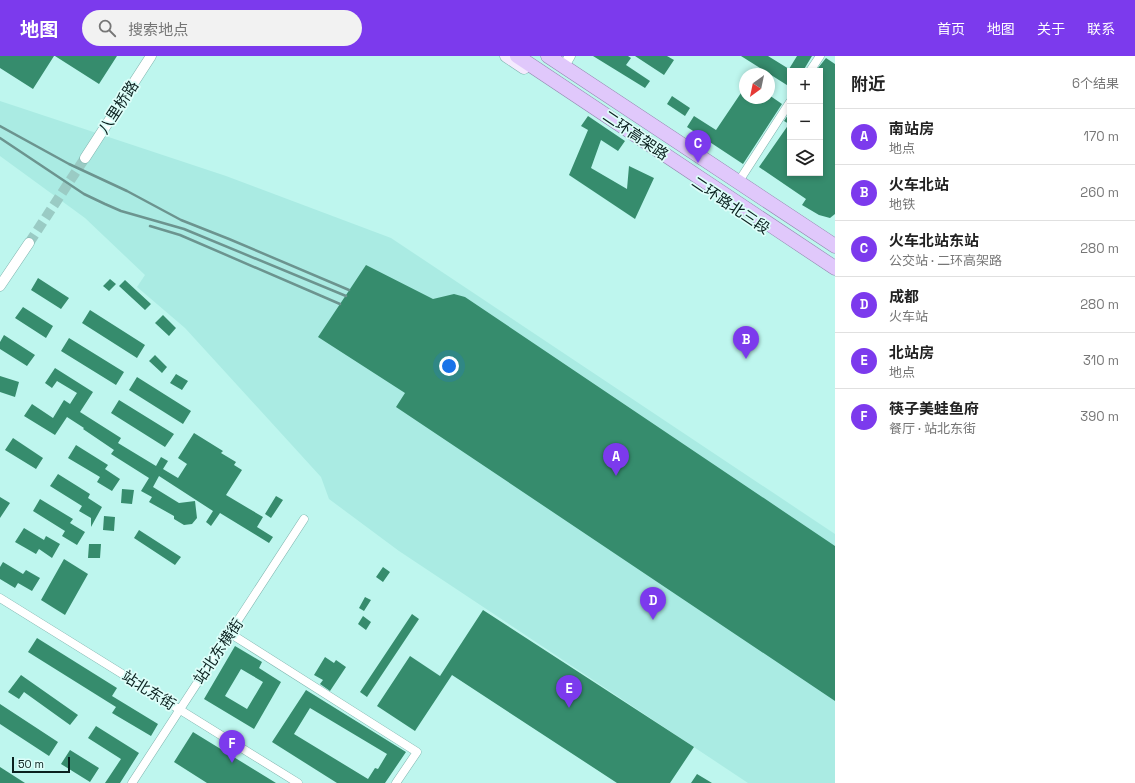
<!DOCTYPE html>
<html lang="zh">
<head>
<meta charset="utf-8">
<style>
	body { margin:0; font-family:"Space Grotesk","Noto Sans SC",sans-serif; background:#f2f2f2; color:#222 }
	.controls { position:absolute; right:12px; top:12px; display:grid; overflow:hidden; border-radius:0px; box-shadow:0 2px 6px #0003 }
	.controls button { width:36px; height:36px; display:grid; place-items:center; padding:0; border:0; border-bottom:1px solid #e0e0e0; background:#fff; color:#222; font:20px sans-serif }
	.compass { position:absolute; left:739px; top:12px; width:36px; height:36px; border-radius:50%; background:#fff; box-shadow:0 2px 6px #0003; rotate:213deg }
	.scale { position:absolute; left:12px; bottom:10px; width:58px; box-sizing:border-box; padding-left:4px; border:2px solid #0a201e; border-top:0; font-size:11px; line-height:14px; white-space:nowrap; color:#0a201e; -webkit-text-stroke:3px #ddfef9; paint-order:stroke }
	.you { position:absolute; left:449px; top:310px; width:14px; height:14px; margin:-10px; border:3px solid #fff; border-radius:50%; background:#1a73e8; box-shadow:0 0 0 6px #1a73e833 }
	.badge { display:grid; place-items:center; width:26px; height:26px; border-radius:50%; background:#7c3aed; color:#fff; font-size:13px; font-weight:700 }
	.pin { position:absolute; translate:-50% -33px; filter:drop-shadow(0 1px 2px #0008) }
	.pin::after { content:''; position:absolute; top:21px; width:14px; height:12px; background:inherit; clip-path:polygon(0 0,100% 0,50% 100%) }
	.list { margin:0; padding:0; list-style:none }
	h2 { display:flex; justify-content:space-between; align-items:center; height:52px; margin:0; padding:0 16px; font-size:17px }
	h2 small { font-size:13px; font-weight:400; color:#767676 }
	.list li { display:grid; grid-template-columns:26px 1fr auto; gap:12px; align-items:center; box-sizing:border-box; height:56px; padding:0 16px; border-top:1px solid #e0e0e0 }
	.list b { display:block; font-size:15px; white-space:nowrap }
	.list p { margin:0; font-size:13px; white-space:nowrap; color:#767676 }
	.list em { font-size:13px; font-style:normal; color:#767676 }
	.icon { flex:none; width:22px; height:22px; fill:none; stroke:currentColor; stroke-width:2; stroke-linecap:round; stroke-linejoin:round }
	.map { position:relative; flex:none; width:835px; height:727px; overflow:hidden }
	header { display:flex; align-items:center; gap:24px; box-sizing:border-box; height:56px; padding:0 20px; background:#7c3aed; color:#fff }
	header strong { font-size:19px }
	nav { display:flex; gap:22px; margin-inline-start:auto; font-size:14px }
	.search { width:280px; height:36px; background:#f2f2f2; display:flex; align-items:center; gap:10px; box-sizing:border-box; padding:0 14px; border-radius:22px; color:#767676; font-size:15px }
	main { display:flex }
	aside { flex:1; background:#fff }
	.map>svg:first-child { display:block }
	.built { fill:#aaebe3 }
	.building { fill:#368c6d; fill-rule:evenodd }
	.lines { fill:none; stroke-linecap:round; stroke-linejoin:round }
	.tertiary-tunnel { stroke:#9acbc4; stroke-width:10; stroke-dasharray:10 5; stroke-linecap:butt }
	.minor-casing { stroke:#7eb3ad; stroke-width:9 }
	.tertiary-casing { stroke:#7eb3ad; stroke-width:11 }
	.secondary-casing { stroke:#7eb3ad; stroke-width:13 }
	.trunk-casing { stroke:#9184ad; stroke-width:15 }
	.minor { stroke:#fff; stroke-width:8 }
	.tertiary { stroke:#fff; stroke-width:10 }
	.secondary { stroke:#f4eafe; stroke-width:12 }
	.trunk { stroke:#e0c8fb; stroke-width:14 }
	.rail { stroke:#6c948f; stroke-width:2.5 }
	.labels { text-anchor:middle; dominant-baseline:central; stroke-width:3.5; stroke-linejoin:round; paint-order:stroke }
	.street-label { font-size:15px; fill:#0a201e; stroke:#ddfef9 }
</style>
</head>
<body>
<header>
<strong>地图</strong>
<div class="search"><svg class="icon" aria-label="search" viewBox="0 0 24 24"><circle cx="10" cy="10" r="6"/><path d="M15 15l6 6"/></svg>搜索地点</div>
<nav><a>首页</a><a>地图</a><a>关于</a><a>联系</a></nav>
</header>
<main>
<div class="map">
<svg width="835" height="727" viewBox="0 0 835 727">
	<rect width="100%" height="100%" fill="#bef6ee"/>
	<path class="built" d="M0 45 226 120 391 182 835 478V727H748L399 495 329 443 321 421 185 272 137 231 145 219 85 162 0 100Z"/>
	<path class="building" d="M0 0H54L33 33 0 12Z
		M55 0H117L99 28Z
		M593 0H628L631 2 626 9 650 25 645 32Z
		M635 0H667L674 4 664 19Z
		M741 0H768L789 13 797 0H812L803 15H790V31Z
		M826 2 835 8V158L830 162 819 159 802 149 806 143 759 111 789 68 784 65 790 56V117H820V13L818 12Z
		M745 31V42H769V39L782 48 743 108 687 71 694 60 716 74Z
		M672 40 690 52 685 60 667 48Z
		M588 60 625 85 618 95 601 84 591 112 627 133 629 110 654 122 635 163 569 119 588 74 581 70Z
		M366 209 433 243 454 238 465 241 835 490V645L396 351 405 337 318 281Z
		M38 222 69 242 61 253 31 234Z
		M110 223 116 228 109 235 103 230Z
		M125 224 151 248 145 254 119 230Z
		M23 251 53 270 46 282 15 262Z
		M90 254 145 289 137 302 82 267Z
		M163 259 176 272 169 280 155 267Z
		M4 279 35 299 27 310 0 293V286Z
		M69 282 124 316 116 329 61 295Z
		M155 299 167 311 162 317 149 305Z
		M55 312 93 336 80 356 121 382 118 387 156 410 161 401 168 405 163 413 178 422 187 408 178 402 194 377 223 395 221 397 236 406 234 409 242 414 226 439 263 461 257 471 273 481 269 487 220 457 211 470 206 466 213 455 159 420 153 431 179 447 195 445 197 462 192 468 184 469 174 463V460L149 446 152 441 141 435 149 422 111 398 114 394 83 373 84 372 67 361 55 379 24 360 32 348 53 362 64 344 70 348 77 337 57 325 52 332 45 327Z
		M176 318 188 325 182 334 170 327Z
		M0 320 19 326 15 341 0 336Z
		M137 321 191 355 183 368 129 334Z
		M119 344 174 378 165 391 111 357Z
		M13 382 43 402 36 413 5 394Z
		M76 389 108 409 105 413 120 423 112 435 97 426 100 421 68 402Z
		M58 418 90 438 88 442 102 451 91 471V462L79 455 82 450 50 430Z
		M122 433 134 434 132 448 121 447Z
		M276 440 283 444 271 462 265 458Z
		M0 441 10 447 0 462Z
		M40 443 73 463 70 467 85 476 77 489 62 480 65 475 33 455Z
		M104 460 115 461 114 475 103 474Z
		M24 472 44 484 46 480 60 488 52 502 39 493 36 498 15 486Z
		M139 474 181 501 175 509 134 482Z
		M89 488H101L100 502H88Z
		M64 503 88 518 65 559 41 544Z
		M3 506 23 518 26 514 40 522 32 535 18 527 15 532 0 523V511Z
		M383 511 390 516 383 526 376 521Z
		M365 541 371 544 364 555 359 552Z
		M483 554 694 691 670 727H617L452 619 415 675 377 650 410 600 440 620Z
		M412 558 419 563 367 641 360 636Z
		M363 560 371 566 366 574 358 568Z
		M37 582 117 632 112 640 158 668 151 680 112 657 116 651 28 596Z
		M235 590 262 606 259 612 281 626 254 673 204 643ZM241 613 263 626 247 653 225 640Z
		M325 601 334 607 336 604 346 611 330 635 320 628 323 624 314 619Z
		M21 619 78 659 70 669 24 636 19 643 8 636Z
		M306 634 406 696 385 727H337L272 686ZM310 652 387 698 378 713 375 712 368 723 294 678Z
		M0 648 58 686 49 700 0 668Z
		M96 670 139 697 120 727H105L121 703 88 682Z
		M193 676 276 727H207L174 706Z
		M70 694 99 712 90 726 61 708Z
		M0 711 25 727H0Z
		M697 718 712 727H691Z"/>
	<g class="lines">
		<path class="tertiary-tunnel" d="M29 187 85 102"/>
		<defs>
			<path id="minor" d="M810 15 820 0
				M741 122 790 46
				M0 542 298 727
				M231 578 417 696 396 727
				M132 727 304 463"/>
			<path id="tertiary" d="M567 5 570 0
				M85 102 151 0
				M0 230 29 187"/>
			<path id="secondary" d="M506 0 524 12"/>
			<path id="trunk" d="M517 0 835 212
				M548 0 835 190"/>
		</defs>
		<use href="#minor" class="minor-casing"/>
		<use href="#tertiary" class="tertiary-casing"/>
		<use href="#secondary" class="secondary-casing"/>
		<use href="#trunk" class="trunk-casing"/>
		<use href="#minor" class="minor"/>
		<use href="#tertiary" class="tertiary"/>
		<use href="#secondary" class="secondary"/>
		<use href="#trunk" class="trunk"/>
		<path class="rail" d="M0 70 69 108 127 135 181 164 229 183 349 234
			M0 82 84 138 105 148 121 155 184 173 346 240
			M150 170 180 179 340 248"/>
	</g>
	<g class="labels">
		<g class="street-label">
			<text transform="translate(118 51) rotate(-57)">八里桥路</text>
			<text transform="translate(636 79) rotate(34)">二环高架路</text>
			<text transform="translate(731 149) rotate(34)">二环路北三段</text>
			<text transform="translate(218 595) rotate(-56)">站北东横街</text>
			<text transform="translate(149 634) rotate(32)">站北东街</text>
		</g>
	</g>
</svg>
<div class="controls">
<button>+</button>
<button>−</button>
<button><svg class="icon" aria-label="layers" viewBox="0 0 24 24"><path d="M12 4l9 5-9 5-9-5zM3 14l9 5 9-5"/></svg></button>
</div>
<svg class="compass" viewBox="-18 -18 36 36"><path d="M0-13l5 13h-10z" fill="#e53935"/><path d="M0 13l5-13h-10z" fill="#767676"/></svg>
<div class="scale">50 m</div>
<div class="you"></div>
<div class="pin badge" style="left:616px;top:420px">A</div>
<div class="pin badge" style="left:746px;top:303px">B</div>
<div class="pin badge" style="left:698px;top:107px">C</div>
<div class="pin badge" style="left:653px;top:564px">D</div>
<div class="pin badge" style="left:569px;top:652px">E</div>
<div class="pin badge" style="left:232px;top:707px">F</div>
</div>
<aside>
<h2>附近<small>6个结果</small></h2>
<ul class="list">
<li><span class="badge">A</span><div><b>南站房</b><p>地点</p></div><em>170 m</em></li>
<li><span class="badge">B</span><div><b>火车北站</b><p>地铁</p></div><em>260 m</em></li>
<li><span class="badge">C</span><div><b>火车北站东站</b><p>公交站 · 二环高架路</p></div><em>280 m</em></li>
<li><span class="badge">D</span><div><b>成都</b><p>火车站</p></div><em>280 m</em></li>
<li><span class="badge">E</span><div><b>北站房</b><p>地点</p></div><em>310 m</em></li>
<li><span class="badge">F</span><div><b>筷子美蛙鱼府</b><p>餐厅 · 站北东街</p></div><em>390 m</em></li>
</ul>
</aside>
</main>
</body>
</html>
